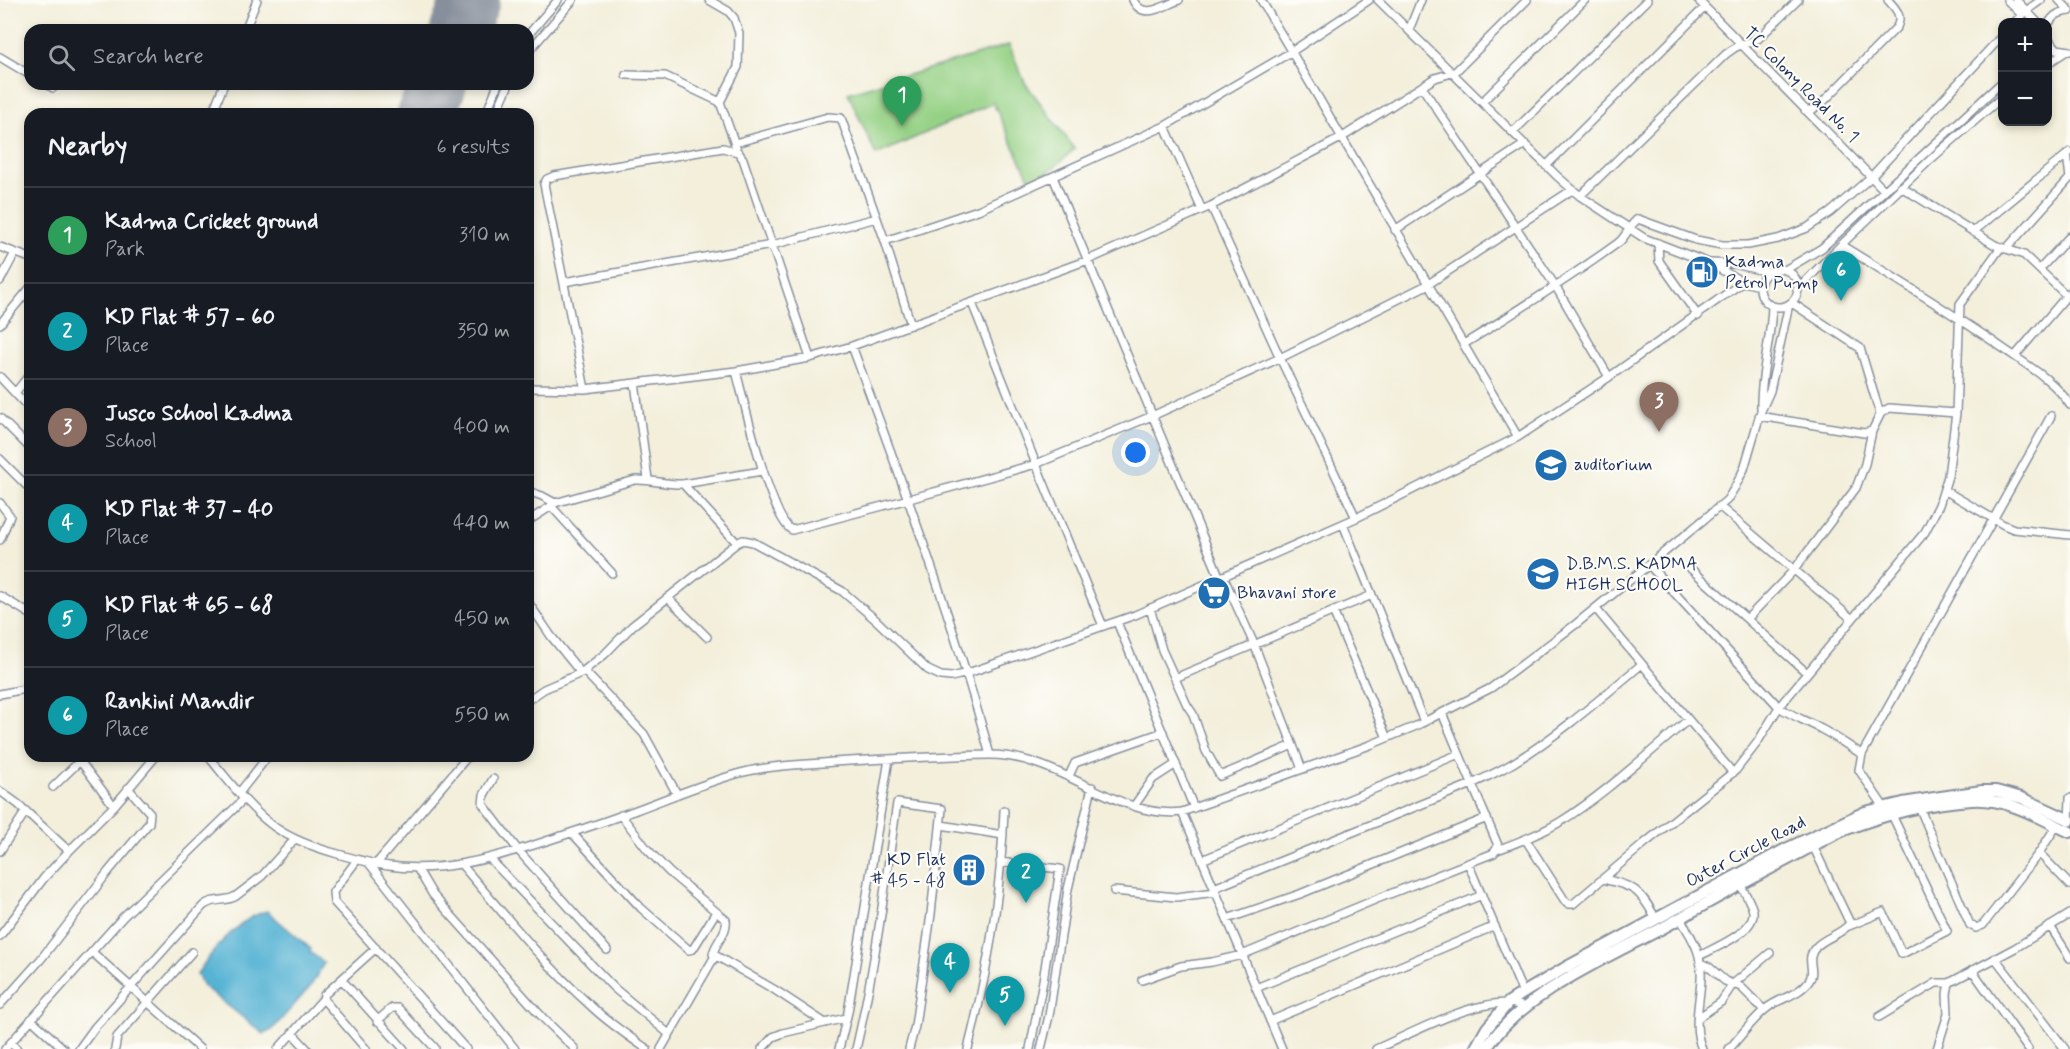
<!DOCTYPE html>
<html lang="en">
<head>
<meta charset="utf-8">
<style>
	body { margin:0; font-family:Mynerve,sans-serif; background:#20242c; color:#f1f3f6 }
	.controls { position:absolute; right:18px; top:18px; display:grid; overflow:hidden; border-radius:12px; box-shadow:0 3px 9px #0003 }
	.controls button { width:54px; height:54px; display:grid; place-items:center; padding:0; border:0; border-bottom:2px solid #363941; background:#171b24; color:#f1f3f6; font:30px sans-serif }
	.you { position:absolute; left:1136px; top:453px; width:21px; height:21px; margin:-15px; border:4px solid #fff; border-radius:50%; background:#1a73e8; box-shadow:0 0 0 9px #1a73e833 }
	.badge { display:grid; place-items:center; width:39px; height:39px; border-radius:50%; background:#7c3aed; color:#fff; font-size:20px; font-weight:700 }
	.pin { position:absolute; translate:-50% -50px; filter:drop-shadow(0 2px 3px #0008) }
	.pin::after { content:''; position:absolute; top:32px; width:21px; height:18px; background:inherit; clip-path:polygon(0 0,100% 0,50% 100%) }
	.list { margin:0; padding:0; list-style:none }
	h2 { display:flex; justify-content:space-between; align-items:center; height:78px; margin:0; padding:0 24px; font-size:26px }
	h2 small { font-size:20px; font-weight:400; color:#9ea1a6 }
	.list li { display:grid; grid-template-columns:39px 1fr auto; gap:18px; align-items:center; box-sizing:border-box; height:96px; padding:0 24px; border-top:2px solid #363941 }
	.list b { display:block; font-size:22px; white-space:nowrap }
	.list p { margin:0; font-size:20px; white-space:nowrap; color:#9ea1a6 }
	.list em { font-size:20px; font-style:normal; color:#9ea1a6 }
	.icon { flex:none; width:33px; height:33px; fill:none; stroke:currentColor; stroke-width:2; stroke-linecap:round; stroke-linejoin:round }
	.map { position:relative; flex:none; width:2070px; height:1049px; overflow:hidden }
	.search { position:absolute; background:#171b24; box-shadow:0 3px 9px #0003; left:24px; top:24px; width:510px; height:66px; display:flex; align-items:center; gap:15px; box-sizing:border-box; padding:0 21px; border-radius:18px; color:#9ea1a6; font-size:22px }
	.panel { position:absolute; background:#171b24; box-shadow:0 3px 9px #0003; left:24px; top:108px; width:510px; height:654px; border-radius:18px }
	.map>svg:first-child { display:block }
	.green { fill:#95d185; stroke:#588072; stroke-width:1.5 }
	.water { fill:#56b3d4; stroke:#387199; stroke-width:1.5 }
	.lines { fill:none; stroke-linecap:round; stroke-linejoin:round }
	.runway { stroke:#878f9c; stroke-width:58 }
	.minor-casing { stroke:#878f9c; stroke-width:10 }
	.secondary-casing { stroke:#878f9c; stroke-width:14 }
	.minor { stroke:#fff; stroke-width:7 }
	.secondary { stroke:#fff; stroke-width:10 }
	.labels { text-anchor:middle; dominant-baseline:central; stroke-width:4.5; stroke-linejoin:round; paint-order:stroke }
	.street-label { font-size:18px; fill:#1b2f5e; stroke:#fdfcf7 }
	.poi-label { font-size:18px; fill:#1b2f5e; stroke:#fdfcf7; text-anchor:start }
</style>
</head>
<body>
<div class="map">
<svg width="2070" height="1049" viewBox="0 0 2070 1049">
	<rect width="100%" height="100%" fill="#fdfcf7"/>
	<filter id="ink" filterUnits="userSpaceOnUse"><feTurbulence type="fractalNoise" baseFrequency=".0167" numOctaves="2"/><feDisplacementMap in="SourceGraphic" scale="12" xChannelSelector="R" yChannelSelector="G"/><feConvolveMatrix kernelMatrix="1 2 1 2 8 2 1 2 1" color-interpolation-filters="sRGB"/></filter>
	<filter id="wash" filterUnits="userSpaceOnUse"><feTurbulence type="fractalNoise" baseFrequency=".008" numOctaves="4" result="noise"/><feDisplacementMap in="SourceGraphic" scale="24" xChannelSelector="R" yChannelSelector="G"/><feGaussianBlur stdDeviation="1.35" result="paint"/><feColorMatrix in="noise" values="0 0 0 0 0 0 0 0 0 0 0 0 0 0 0 0 0 1.4 0 .05"/><feComposite in="paint" operator="in"/></filter>
	<g filter="url(#wash)">
		<rect width="100%" height="100%" fill="#f3efdb"/>
		<path class="green" d="M1009 45 1025 83 1075 149 1033 186 993 103 876 155 848 93Z"/>
		<path class="water" d="M267 911 311 949 310 952 324 963 310 987 272 1030 264 1034 203 986 197 974C212 951 240 917 267 911Z"/>
		<g class="lines">
			<path class="runway" d="M459 30 471 0
				M426 114 438 84"/>
		</g>
	</g>
	<g filter="url(#ink)">
		<g class="lines">
			<defs>
				<path id="minor" d="M709 0 728 11 734 18 739 33 738 67 720 102 736 147
					M1133 0C1143 21 1163 6 1179 0
					M1261 0 1518 437
					M1378 0 1558 177 1580 196 1644 238 1709 263 1743 282 1760 286
					M1698 0 1884 190
					M2007 0 2022 15
					M2016 0 2037 22
					M2059 0 2070 11
					M2015 22 2026 11 2041 0
					M2048 25C2053 15 2059 12 2070 11
					M245 30 257 0
					M1409 30 1421 0
					M528 35 558 0
					M2048 38 2057 49 2070 51
					M528 52 573 0
					M0 57 30 75
					M2048 63 2065 52
					M626 75 665 76 720 102
					M46 84 53 88
					M1422 87 1556 287 1609 377
					M1483 101 1585 0
					M1805 110H1812L1822 103 1897 27C1903 15 1895 8 1888 0
					M212 114 224 84
					M486 114 498 84
					M496 114 509 84
					M1165 126 1202 210
					M1513 132 1647 0
					M735 143 828 117 841 118 885 241 911 325
					M1546 166 1705 7
					M1053 177 1220 578
					M1901 187 1995 245 2024 255 2067 296
					M1580 196 1726 54 1736 47 1758 39 1798 0
					M1211 206 1280 358 1356 518
					M1395 230 1525 144
					M1973 232 2070 152
					M885 241 978 210 1165 126 1291 52 1369 0
					M1658 243 1659 261 1698 316
					M1841 245C1896 279 1951 312 2004 349 2027 365 2055 381 2070 405
					M0 247 30 258
					M2006 249 2070 178 2067 154
					M1711 263 1734 264 1768 272
					M2040 269 2070 236
					M1760 288a19 19 0 1 1 38 0a19 19 0 1 1-38 0Z
					M1785 270 1822 248 2002 82
					M0 281 15 253
					M564 282 772 245 877 218
					M1797 290 1841 245 1931 159 2002 97
					M972 303 1036 464 1103 626
					M1792 303 1860 348 1880 414
					M0 324 30 288
					M1464 344C1516 312 1568 279 1618 243 1627 236 1629 225 1638 219L1696 240 1722 245H1748L1778 239 1807 228 1831 212 1871 177 2002 36
					M852 346C902 482 952 616 990 755
					M2015 356 2070 292
					M736 371C743 397 771 521 792 530L909 499 1036 464 1152 416 1280 358 1427 285 1572 190
					M0 377 30 409
					M635 383 648 479
					M528 388 585 389 736 371 810 358 852 346 1088 260 1211 206 1341 138 1435 78 1455 72 1527 0
					M585 389 544 184 547 179 554 176 723 148 738 152 743 159 810 358
					M15 393 30 374
					M1761 409C1760 374 1771 341 1772 306
					M1759 416 1864 433 1872 431 1881 413 1889 408 1956 413
					M0 418 30 448
					M0 459 30 489
					M683 484 737 543
					M1944 490 2004 525 2014 529 2070 535
					M528 491 542 496 555 503 635 480C652 479 666 485 683 484L762 471
					M0 503 10 516 0 540
					M551 506 612 573
					M1719 506 1852 619
					M528 521 553 505
					M1343 524 1424 722
					M1649 565 1779 707C1792 716 1807 721 1821 729 1835 736 1848 746 1862 754
					M1691 569 1807 673
					M1223 576 1254 644 1302 769
					M0 596 30 614
					M668 598 707 637
					M528 602 551 636 581 673
					M1150 608 1162 650 1187 705 1193 714 1206 751 1220 776 1293 745
					M1596 609 1733 773
					M1333 611 1387 738
					M1747 619 1794 570 1856 488 1865 464 1872 431
					M1117 622 1194 808
					M584 671 644 734 677 794
					M1175 678 1372 595
					M0 694 30 688
					M528 700 544 689 581 673 605 654 632 626 737 543 743 540 753 542 842 591 876 620 928 670 941 676 951 677 968 673 1135 615 1356 518 1518 437 1609 377 1743 282
					M208 756C229 781 249 809 276 828 295 841 316 848 338 854 355 859 372 864 389 866 440 873 490 859 537 844 571 833 604 822 636 810 671 797 704 783 740 773 770 765 802 765 833 762 885 759 938 756 990 755 1061 755 1117 820 1182 812L1370 745 1416 726 1491 688 1576 624 1683 537 1727 500 1735 487 1744 469 1761 411 1770 391 1789 304
					M80 761 114 806
					M1069 776 1075 763 1163 732
					M493 779 484 795 483 804 518 850 607 950
					M53 787 85 756
					M0 791 18 804 69 851
					M239 793 268 756
					M1134 806 1153 779 1176 764
					M1884 807 1859 770 1862 754 2051 416
					M1920 809 1970 925 1976 928 1983 925 2039 853 2057 825
					M1182 812 1282 1049
					M621 815 647 849 669 872 726 920C728 933 715 942 713 954L775 990 825 1023
					M2069 822 2070 798
					M941 825 1003 835
					M572 833 641 908 689 950 693 949 716 912
					M1526 840 1565 901 1569 904H1573L1645 843 1736 770 1757 743 1779 707 1925 532 1939 505 1948 476 1956 413 1960 304 2001 247
					M1497 850C1519 842 1540 834 1560 822 1605 794 1647 754 1688 720
					M0 851 26 811
					M2039 853 2070 885
					M490 859 614 988 669 1034
					M357 860 333 892 334 902 466 1049
					M1202 860 1459 754
					M368 862 515 1049
					M1000 862 1060 869 1043 981 1030 1049
					M1468 863 1523 993
					M376 864 468 756
					M461 864C503 913 544 964 592 1007 609 1023 628 1036 647 1049
					M417 868 433 895 544 1019 575 1049
					M1603 879C1635 886 1640 890 1656 919
					M1214 888 1472 784C1486 777 1500 771 1513 763 1559 735 1600 699 1642 664
					M1114 891 1176 897 1216 892
					M1680 918C1686 929 1696 942 1699 956 1707 986 1689 1020 1702 1049
					M1227 919 1300 894 1487 818
					M1849 926 1883 912 1902 954 1947 931 1892 815
					M2050 926 2070 958
					M0 936 44 878 69 851 114 806 156 756
					M92 952 200 1049
					M1699 956C1714 948 1756 932 1753 911 1751 902 1744 892 1740 884
					M1995 958 2065 1049
					M1700 963 1709 967 1725 981 1741 987 1764 1010
					M1972 970 2028 1049
					M342 980 404 1049
					M1142 980 1181 966 1212 962 1242 955 1377 899 1494 853 1498 846 1497 843 1442 713
					M1256 988 1482 895
					M0 1005 41 959 108 872 149 823 150 813 128 788
					M1879 1017 1936 983H1949
					M1698 1018 1721 1002 1733 984 1770 953
					M31 1019 64 1049
					M377 1021 392 1008H398L435 1048
					M1270 1021 1495 926
					M292 1033 307 1049
					M11 1043 17 1049
					M5 1049 123 917 244 799
					M79 1049 95 1027 203 906C213 897 225 903 236 896L262 876 295 839
					M115 1049 117 1037 192 952
					M278 1049 323 999
					M366 1049 323 999 324 995 376 948
					M661 1049 715 956
					M762 1049 773 1037 783 1033 846 1018
					M839 1049 848 1012 889 759
					M856 1049C875 968 885 886 897 803L942 809 931 914 915 1026 909 1049
					M968 1049C988 971 1001 892 1004 811
					M1041 1049 1049 1016 1068 889 1092 787
					M1376 1049C1413 1033 1466 1003 1507 1003 1513 1003 1519 1005 1525 1007
					M1729 1049C1741 1036 1753 1019 1767 1008 1780 998 1799 995 1809 981 1817 970 1804 960 1816 947 1825 937 1843 934 1850 923L1813 846
					M1937 1049 1948 1014 1947 994 1949 983 2015 948 2070 914"/>
				<path id="secondary" d="M1475 1049 1487 1028 1509 1002 1528 990 1565 968 1788 848 1865 812 1903 803 1941 797 1982 791H1996L2022 798 2070 820
					M1486 1049C1520 994 1611 956 1668 925 1709 902 1750 879 1792 857 1809 848 1826 838 1844 830 1882 815 1931 802 1972 800 2008 798 2038 817 2070 832"/>
			</defs>
			<use href="#minor" class="minor-casing"/>
			<use href="#secondary" class="secondary-casing"/>
			<use href="#minor" class="minor"/>
			<use href="#secondary" class="secondary"/>
		</g>
	</g>
	<defs>
		<symbol id="fuel-disc" viewBox="-11 -11 22 22"><circle r="9.5" fill="#1f6fb2" stroke="#fdfcf7"/><path d="M-5.5-6h7V0h2V4h1.3V-2.5L3-4.5l.8-.8L6-3V5H2.5V1h-1V6h-7ZM-4.2-4.7v3.2H.2V-4.7Z" fill="#fff"/></symbol>
		<symbol id="school-disc" viewBox="-11 -11 22 22"><circle r="9.5" fill="#1f6fb2" stroke="#fdfcf7"/><path d="M0-5L7-2L0 1L-7-2ZM-4 1L0 2.5L4 1V4Q0 6-4 4Z" fill="#fff"/></symbol>
		<symbol id="supermarket-disc" viewBox="-11 -11 22 22"><circle r="9.5" fill="#1f6fb2" stroke="#fdfcf7"/><path d="M-6-5.5h2.5l.6 2H6L4.5 2H-2.5L-4.4-4H-6ZM-1.5 3.2a1.3 1.3 0 1 0 .1 0ZM3 3.2a1.3 1.3 0 1 0 .1 0Z" fill="#fff"/></symbol>
		<symbol id="building-disc" viewBox="-11 -11 22 22"><circle r="9.5" fill="#1f6fb2" stroke="#fdfcf7"/><path d="M-4-6H4V6H1V3H-1V6H-4ZM-2.5-4.3h1.7v1.8h-1.7ZM.8-4.3h1.7v1.8H.8ZM-2.5-1h1.7V.8h-1.7ZM.8-1h1.7V.8H.8Z" fill="#fff"/></symbol>
	</defs>
	<g fill-rule="evenodd">
		<use href="#fuel-disc" x="1683" y="253" width="38" height="38"/>
		<use href="#school-disc" x="1532" y="446" width="38" height="38"/>
		<use href="#school-disc" x="1524" y="555" width="38" height="38"/>
		<use href="#supermarket-disc" x="1195" y="574" width="38" height="38"/>
		<use href="#building-disc" x="950" y="851" width="38" height="38"/>
	</g>
	<g class="labels">
		<g class="street-label">
			<text transform="translate(1801 85) rotate(45)">TC Colony Road No. 1</text>
			<text transform="translate(1746 852) rotate(-28)">Outer Circle Road</text>
		</g>
		<g class="poi-label">
			<text x="1725" y="262">Kadma<tspan x="1725" dy="21">Petrol Pump</tspan></text>
			<text x="1574" y="465">auditorium</text>
			<text x="1566" y="564">D.B.M.S. KADMA<tspan x="1566" dy="21">HIGH SCHOOL</tspan></text>
			<text x="1237" y="593">Bhavani store</text>
			<text x="946" y="860" text-anchor="end">KD Flat<tspan x="946" dy="21"># 45 - 48</tspan></text>
		</g>
	</g>
</svg>
<div class="controls">
<button>+</button>
<button>−</button>
</div>
<div class="you"></div>
<div class="pin badge" style="left:902px;top:126px;background:#2e9e5b">1</div>
<div class="pin badge" style="left:1026px;top:903px;background:#0f9aa8">2</div>
<div class="pin badge" style="left:1659px;top:432px;background:#8d6e63">3</div>
<div class="pin badge" style="left:950px;top:993px;background:#0f9aa8">4</div>
<div class="pin badge" style="left:1005px;top:1026px;background:#0f9aa8">5</div>
<div class="pin badge" style="left:1841px;top:301px;background:#0f9aa8">6</div>
<div class="search"><svg class="icon" aria-label="search" viewBox="0 0 24 24"><circle cx="10" cy="10" r="6"/><path d="M15 15l6 6"/></svg>Search here</div>
<section class="panel">
<h2>Nearby<small>6 results</small></h2>
<ul class="list">
<li><span class="badge" style="background:#2e9e5b">1</span><div><b>Kadma Cricket ground</b><p>Park</p></div><em>310 m</em></li>
<li><span class="badge" style="background:#0f9aa8">2</span><div><b>KD Flat # 57 - 60</b><p>Place</p></div><em>350 m</em></li>
<li><span class="badge" style="background:#8d6e63">3</span><div><b>Jusco School Kadma</b><p>School</p></div><em>400 m</em></li>
<li><span class="badge" style="background:#0f9aa8">4</span><div><b>KD Flat # 37 - 40</b><p>Place</p></div><em>440 m</em></li>
<li><span class="badge" style="background:#0f9aa8">5</span><div><b>KD Flat # 65 - 68</b><p>Place</p></div><em>450 m</em></li>
<li><span class="badge" style="background:#0f9aa8">6</span><div><b>Rankini Mandir</b><p>Place</p></div><em>550 m</em></li>
</ul>
</section>
</div>
</body>
</html>
